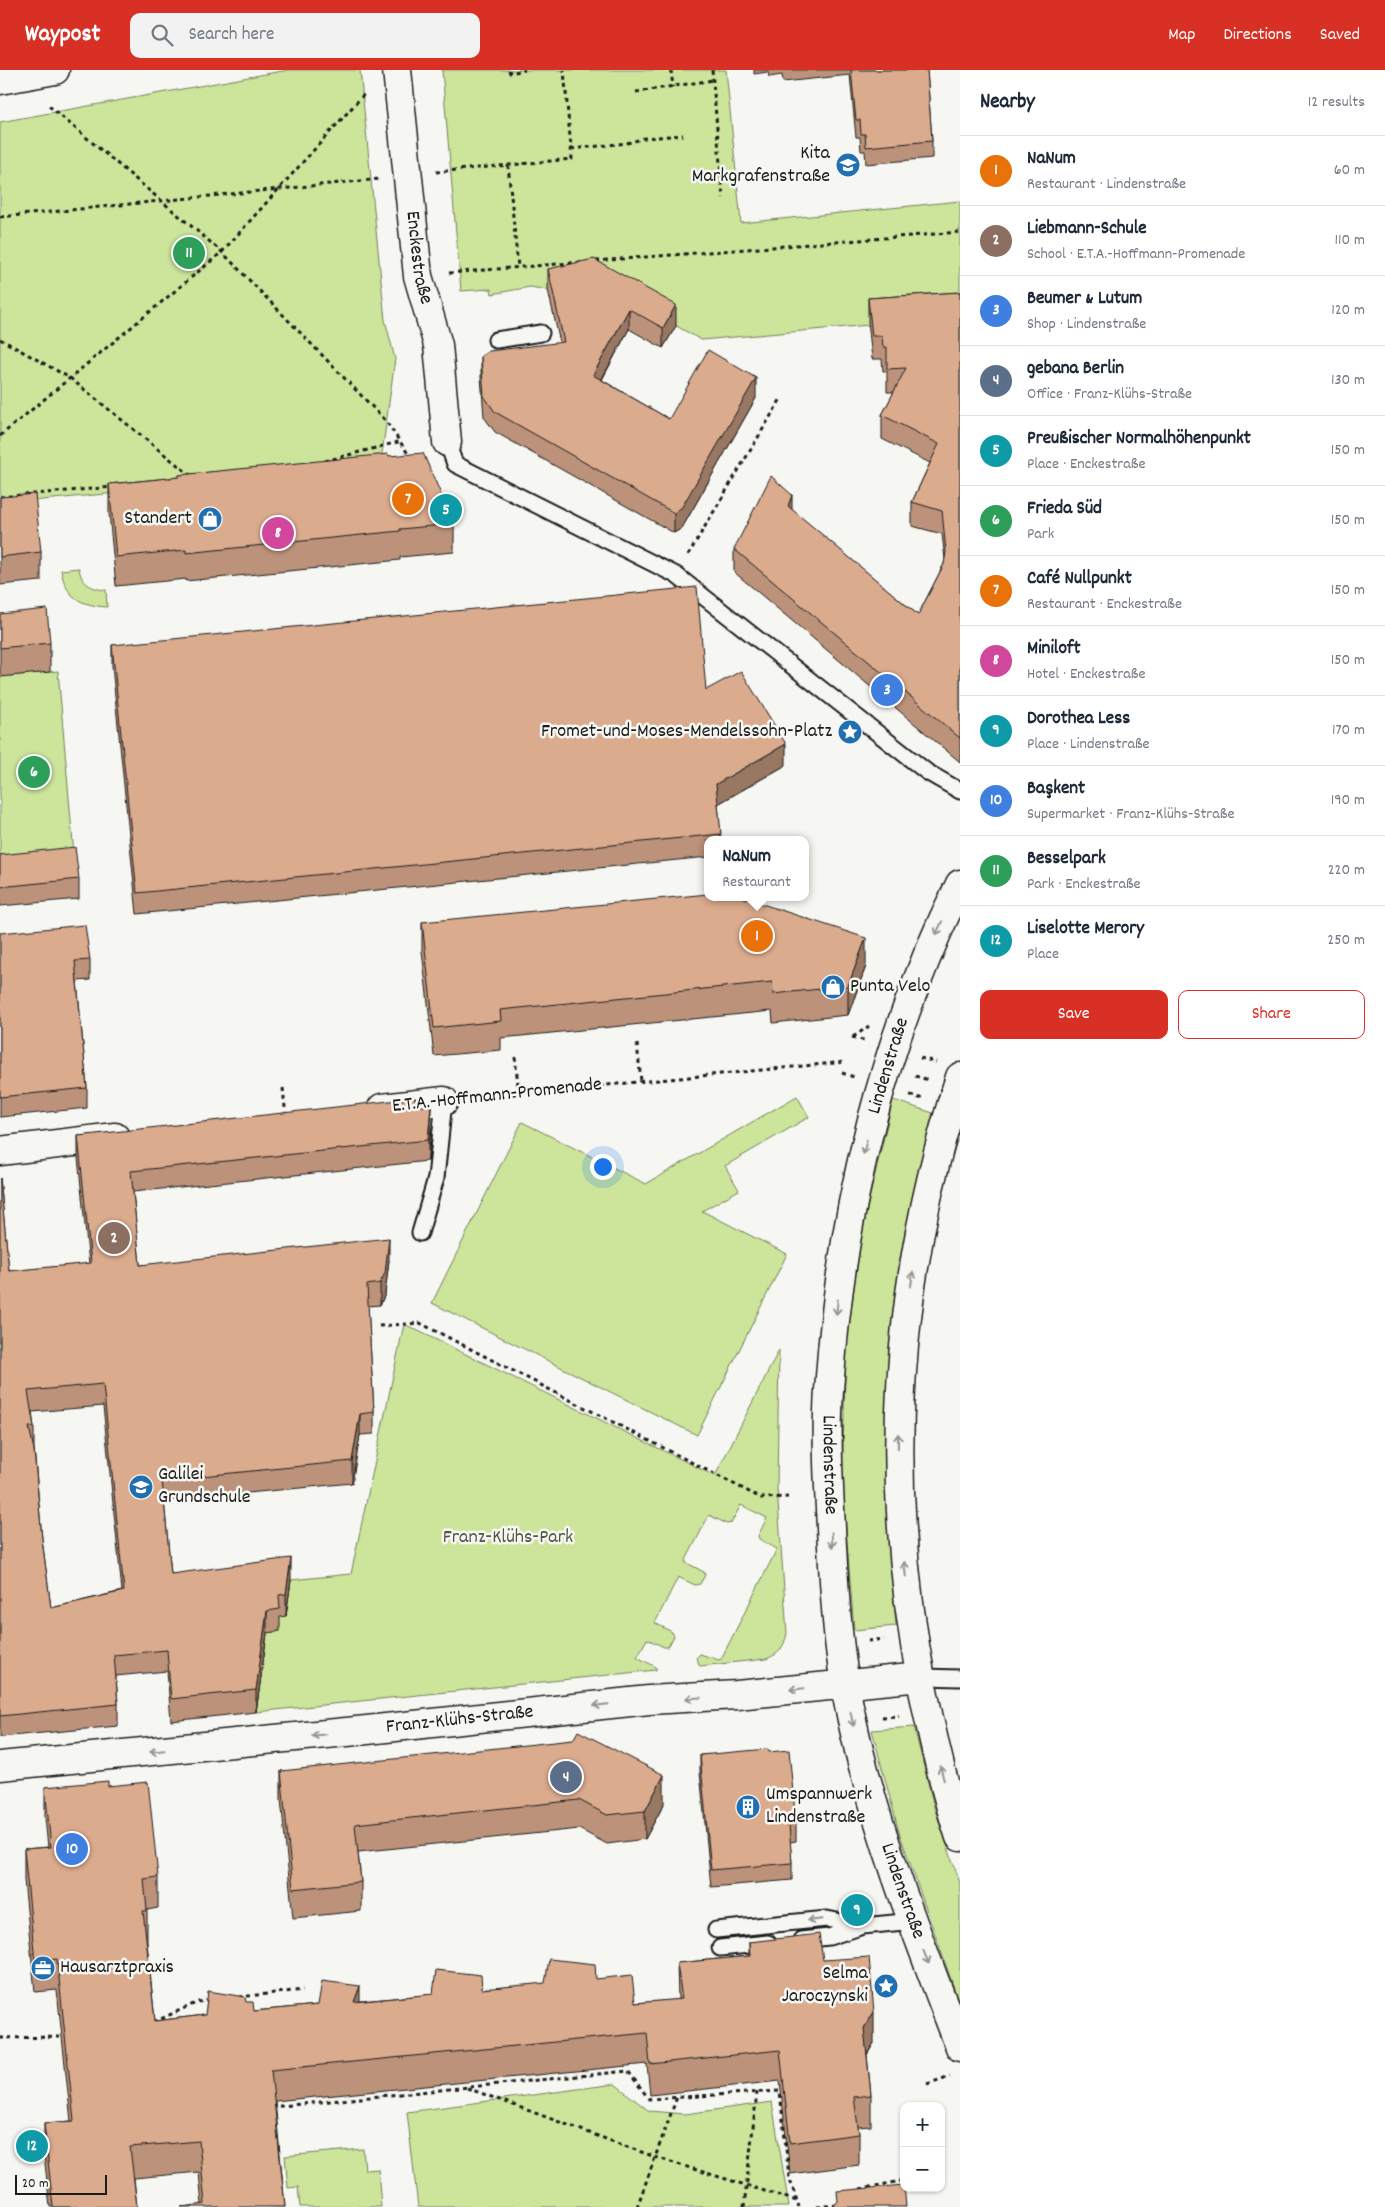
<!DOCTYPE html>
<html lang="en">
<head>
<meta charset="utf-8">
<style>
	body { margin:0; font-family:Dekko,sans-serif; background:#f2f2f3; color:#1f2937 }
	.controls { position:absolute; right:15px; bottom:15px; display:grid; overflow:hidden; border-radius:10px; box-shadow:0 1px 4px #0004 }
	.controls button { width:45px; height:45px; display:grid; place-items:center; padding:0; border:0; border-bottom:1px solid #e0e1e3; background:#fff; color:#1f2937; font:25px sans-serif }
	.scale { position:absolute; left:15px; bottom:12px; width:92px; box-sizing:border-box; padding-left:5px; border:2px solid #1c1c1c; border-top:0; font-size:14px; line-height:18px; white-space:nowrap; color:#1c1c1c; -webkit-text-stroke:4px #f6f6f2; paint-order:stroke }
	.you { position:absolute; left:602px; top:1096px; width:18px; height:18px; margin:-12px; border:4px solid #fff; border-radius:50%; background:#1a73e8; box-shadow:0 0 0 8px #1a73e833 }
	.badge { display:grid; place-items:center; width:32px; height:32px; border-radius:50%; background:#d93025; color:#fff; font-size:16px; font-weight:700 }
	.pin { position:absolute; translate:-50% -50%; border:2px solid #fff; box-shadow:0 1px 5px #0006 }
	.popup { position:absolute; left:704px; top:766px; width:105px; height:65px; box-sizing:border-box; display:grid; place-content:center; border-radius:10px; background:#fff; filter:drop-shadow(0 1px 4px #0005); font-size:16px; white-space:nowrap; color:#747a83 }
	.popup b { font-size:19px; color:#1f2937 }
	.popup::after { content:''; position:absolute; left:50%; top:100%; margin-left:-10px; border:10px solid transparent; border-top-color:#fff }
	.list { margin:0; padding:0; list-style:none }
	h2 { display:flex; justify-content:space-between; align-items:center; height:65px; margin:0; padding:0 20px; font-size:21px }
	h2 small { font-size:16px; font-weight:400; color:#747a83 }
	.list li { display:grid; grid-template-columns:32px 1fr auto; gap:15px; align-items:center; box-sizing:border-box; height:70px; padding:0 20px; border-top:1px solid #e0e1e3 }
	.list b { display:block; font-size:19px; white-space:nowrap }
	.list p { margin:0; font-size:16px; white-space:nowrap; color:#747a83 }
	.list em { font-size:16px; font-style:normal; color:#747a83 }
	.actions { display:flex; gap:10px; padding:15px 20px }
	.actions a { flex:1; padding:11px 0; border:1px solid #d93025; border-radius:10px; text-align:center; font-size:18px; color:#d93025 }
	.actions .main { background:#d93025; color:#fff }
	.icon { flex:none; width:28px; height:28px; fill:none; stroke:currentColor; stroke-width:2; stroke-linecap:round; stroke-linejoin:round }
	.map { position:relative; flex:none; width:960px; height:2137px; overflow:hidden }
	header { display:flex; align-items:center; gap:30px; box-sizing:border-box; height:70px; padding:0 25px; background:#d93025; color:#fff }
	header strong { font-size:24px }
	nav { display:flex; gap:28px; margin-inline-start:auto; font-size:18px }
	.search { width:350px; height:45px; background:#f2f2f3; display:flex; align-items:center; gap:12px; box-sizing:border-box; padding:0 18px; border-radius:10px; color:#747a83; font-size:19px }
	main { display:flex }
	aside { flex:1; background:#fff }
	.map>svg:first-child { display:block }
	.green { fill:#cce59b; stroke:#74805c }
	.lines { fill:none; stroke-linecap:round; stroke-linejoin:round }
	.service-casing { stroke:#1c1c1c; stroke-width:19 }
	.minor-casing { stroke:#1c1c1c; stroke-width:31 }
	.secondary-casing { stroke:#1c1c1c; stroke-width:31 }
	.path { stroke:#1c1c1c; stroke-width:3; stroke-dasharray:4 4; stroke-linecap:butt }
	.service { stroke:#f6f6f2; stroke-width:15 }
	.minor { stroke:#f6f6f2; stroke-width:28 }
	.secondary { stroke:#f6f6f2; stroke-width:28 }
	.wall { fill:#bc937a; stroke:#1c1c1c; fill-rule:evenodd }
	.shaded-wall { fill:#997863; stroke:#1c1c1c }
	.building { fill:#dbab8e; stroke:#1c1c1c; fill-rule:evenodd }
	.oneway { stroke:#949492 }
	.labels { text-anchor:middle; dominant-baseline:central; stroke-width:5; stroke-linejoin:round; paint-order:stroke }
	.poi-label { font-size:20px; fill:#1c1c1c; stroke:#f6f6f2; text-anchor:end }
	.street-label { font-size:20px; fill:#1c1c1c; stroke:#f6f6f2 }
	.park-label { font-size:20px; fill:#515842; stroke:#f6f6f2 }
</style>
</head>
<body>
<header>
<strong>Waypost</strong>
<div class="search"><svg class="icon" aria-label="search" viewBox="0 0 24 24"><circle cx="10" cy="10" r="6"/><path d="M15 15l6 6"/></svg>Search here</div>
<nav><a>Map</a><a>Directions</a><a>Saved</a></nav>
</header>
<main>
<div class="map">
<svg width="960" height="2137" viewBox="0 0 960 2137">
	<rect width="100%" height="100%" fill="#f6f6f2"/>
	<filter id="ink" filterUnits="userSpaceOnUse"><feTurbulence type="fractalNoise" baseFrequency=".02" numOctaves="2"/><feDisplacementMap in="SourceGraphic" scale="10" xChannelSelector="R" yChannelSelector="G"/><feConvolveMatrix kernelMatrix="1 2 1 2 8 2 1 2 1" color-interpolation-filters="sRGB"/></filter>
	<g filter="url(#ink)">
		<path class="green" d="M288 0H360L385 250 395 289 380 398 0 434V52Z
			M442 0H726L741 153 960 131V247L868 251 869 255 701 270 612 219 548 220 530 217 492 224 491 219 461 221Z
			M79 498C81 514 92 519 106 520L107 537C80 535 66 528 61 500Z
			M58 601 75 797 0 804V607Z
			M797 1026 809 1047 725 1096 739 1120 702 1141 787 1184 697 1365 432 1233 522 1052 646 1114Z
			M893 1030 933 1043 916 1113 890 1282 886 1344V1429L896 1556 854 1560 842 1410 846 1275 863 1154Z
			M404 1254 715 1406 779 1280 777 1418 787 1564C783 1578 780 1584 766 1589L700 1596 696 1588 700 1584 719 1590 721 1589 777 1479 759 1469 758 1466 767 1448 741 1435 731 1453 727 1454 709 1445 685 1492 704 1502 705 1505 700 1514 695 1515 678 1507 655 1553 672 1562 674 1566 668 1577H664L647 1569 637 1587 656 1597V1600L256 1642 267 1563 280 1561 279 1547 286 1545 291 1510 351 1504Z
			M914 1657 934 1737 960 1813V1935L899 1762 872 1660Z
			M615 2014 649 2041 685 2044 772 2032 789 2137H418L407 2042Z
			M363 2079 365 2100 378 2099 381 2137H300L298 2117 288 2118 285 2086Z"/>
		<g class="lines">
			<defs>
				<path id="service" d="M496 270 541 263
					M447 372 455 394 676 505 927 702 960 721
					M420 1163 436 1108 444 1031
					M921 1607 960 1608
					M716 1860 827 1849 862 1856
					M801 1870 829 1867 863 1856 914 1851
					M720 1878 768 1873"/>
				<g id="minor">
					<path id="s1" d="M397 0 418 206 438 275 447 372"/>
					<path d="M0 10 55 0"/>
					<path d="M382 1038 444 1031"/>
					<path d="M0 1081 115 1067"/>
					<path id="s2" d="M0 1696 367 1660 649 1630 737 1625 921 1607"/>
				</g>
				<g id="secondary">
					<path id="s3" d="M960 814C884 967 842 1136 830 1307 825 1363 829 1420 832 1476 835 1534 839 1593 852 1650 876 1762 919 1870 960 1977"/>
					<path d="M960 1007C894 1210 882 1410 923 1620 933 1669 944 1719 960 1767"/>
				</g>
			</defs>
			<use href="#service" class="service-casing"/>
			<use href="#minor" class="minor-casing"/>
			<use href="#secondary" class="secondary-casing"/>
			<path class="path" d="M509 0 510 3 525 0
				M671 0 673 17
				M712 0 723 128
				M636 22 713 10
				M49 36 222 182 386 351 411 388
				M571 79 627 73 645 68 683 65
				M508 95 518 197
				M436 102 572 89 564 0
				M0 147 380 109
				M596 191 960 162
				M449 203 582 192
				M0 269 70 308 190 405
				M0 366 222 182 366 22
				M325 391 402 371
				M0 427 113 417
				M688 485 782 327
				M852 967 866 971
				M853 967 869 956
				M637 974 641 1011
				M515 987 519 1024
				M920 988 936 992
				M842 1003 854 1007
				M915 1006 929 1010
				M283 1018 286 1047
				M910 1025 923 1029
				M472 1028 845 992
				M379 1256 420 1253 761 1428 788 1427
				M868 1571 884 1569
				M882 1647 899 1646
				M239 1927 303 1920
				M154 1952 198 1932 210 1930
				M0 1968 62 1967
				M927 2014 950 2006
				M467 2018 655 2087 797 2131
				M271 2037 628 2001 649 2029 780 2021 789 2107 799 2137
				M860 2119 901 2111
				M637 2137 677 2027
				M744 2137 757 2022
				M817 2137 838 2135"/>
			<use href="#service" class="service"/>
			<use href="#minor" class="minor"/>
			<use href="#secondary" class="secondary"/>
		</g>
		<path class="wall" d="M754 0H927L932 71V88L866 94 865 81H861L860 67H856L850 5 783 12 782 5 769 7 768 2 754 4Z
			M548 199 676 256 663 278 629 259 602 310 669 349 756 328 682 458 674 463 495 362 484 347 481 307V286L560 273 548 220Z
			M960 222V692L734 502V479L792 440 918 545 944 494 945 489 942 464 912 456V432L930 393 882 369V345L894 322H887V301H883L882 289H872L868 251V228Z
			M389 386 454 454V482L400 487V490L186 511V509L116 516 109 443V414L179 407V405Z
			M0 427 41 482V511L0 515Z
			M0 544 50 573V602L0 607Z
			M112 575 706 620 786 695 718 734 721 770H708V787L137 844 112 596Z
			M0 785 79 809V829L0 836Z
			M422 852 866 896 848 945 773 953 772 941 501 968V980L434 986 422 881Z
			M0 863 90 890V910L77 911 87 1018V1038L0 1047Z
			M418 1036 431 1058 428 1091 133 1122 140 1195 389 1190 385 1224 380 1235 368 1236 374 1342V1364L360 1365 352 1413 164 1431 171 1504 291 1510 286 1546 280 1547V1561L267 1563 256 1642 171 1651 167 1601 116 1606 118 1634V1656L0 1667V1108L9 1201 89 1194 78 1088V1066ZM103 1336 122 1521 51 1538 42 1469 34 1377V1357L32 1342Z
			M769 1682 796 1754V1771L790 1772 792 1793V1810L711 1817 700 1702V1685Z
			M281 1701 664 1734 645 1769 607 1774 579 1759 358 1782 361 1812V1841L293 1848 281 1729Z
			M108 1716 158 1807V1838L147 1840V1872L155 1951 205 1945 246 1932 254 1941 596 1909 635 1933 678 1930 677 1893 749 1886V1872L823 1890 874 1973 867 1985 871 2025V2056L858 2057 859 2064V2095L790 2104 780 2011 650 2025 647 1994 275 2031 285 2137 202 2135 199 2102 134 2108 137 2137H50L44 2085V2053L71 2051 57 1920 35 1922 24 1810V1779L48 1777 45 1748V1717Z"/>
		<path class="shaded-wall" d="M676 235V256L663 278V258Z
			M629 239V259L593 325V305Z
			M756 308V328L682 458 674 463V443Z
			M792 425V448L788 436Z
			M786 674V695L716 735V714Z
			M866 868V896L848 945V916Z
			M431 1036V1058L428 1091V1070Z
			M389 1168V1190L385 1224 380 1235V1213Z
			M360 1344V1365L352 1413V1391Z
			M291 1488V1510L286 1546V1524Z
			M267 1541V1563L256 1642V1620Z
			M664 1705V1734L645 1769V1741Z
			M360 1916V1947L354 1932Z
			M874 1942V1973L864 1989V1958Z"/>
		<path class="building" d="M851 0H927L932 71 866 77 865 64H861L860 50H856Z
			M594 189 676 235 663 258 629 239 593 305 669 349 708 280 756 308 682 437 674 443 495 342 484 326 481 286 489 281 564 272 548 199Z
			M960 222V668L734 479 771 406 792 425 788 436 918 545 944 494 946 482 942 441 912 432 939 374 882 345 906 298 887 299V277H883L882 266H872L868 228Z
			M423 383 454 454 400 459V461L186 483V480L116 487 109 414 179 407V405L388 384 389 386Z
			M35 424 41 482 0 487V427Z
			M697 517 706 620 741 601 786 674 716 714 721 764 137 823 112 575Z
			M47 539 50 573 0 578V544Z
			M75 777 79 809 0 817V785Z
			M708 824V827H741L866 868 848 916 773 924 772 912 500 940 501 951 434 958 422 852Z
			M85 855 90 890 75 891 87 1018 0 1027V863Z
			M416 1028 418 1036H431L428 1070 131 1101 140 1195 389 1168 385 1203 380 1213 367 1215 374 1342 360 1344 352 1391 162 1410 171 1504 291 1488 286 1524 279 1525 280 1539 267 1541 256 1620 171 1629 167 1580 114 1585 118 1634 0 1646V1108L9 1201 91 1193 78 1066ZM103 1314 124 1521 51 1538 42 1469 34 1380 29 1357H34L28 1321Z
			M578 1661 664 1705 645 1741 607 1745 579 1730 355 1754 361 1812 293 1819 281 1701 573 1670Z
			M768 1679 769 1682 789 1680 796 1754 789 1755 792 1793 711 1800 700 1685Z
			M108 1711V1716L148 1712 158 1807 144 1809 147 1841H143L155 1951 205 1945 208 1921 245 1927 246 1932H253L254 1941 318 1935 322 1911 360 1916 354 1932 433 1924 436 1900 481 1905 482 1919 545 1913 549 1889 595 1894 596 1909 632 1905 635 1933 682 1929 677 1893 750 1886 749 1872 819 1864 823 1890 869 1887 874 1942 864 1958 871 2025 854 2027 859 2064 790 2073 780 1980 650 1994 647 1963 271 2000 285 2137H181L205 2134 199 2071 130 2077 137 2137H53L44 2053 74 2051 57 1889 35 1891 24 1779 51 1777 45 1717Z
			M904 2115 906 2137H833L838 2131 837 2121Z"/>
		<defs><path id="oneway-shaft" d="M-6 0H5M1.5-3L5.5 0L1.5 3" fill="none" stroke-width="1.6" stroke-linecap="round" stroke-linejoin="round" transform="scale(1.25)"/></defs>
		<g class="oneway">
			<use href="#oneway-shaft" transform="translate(939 858) rotate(115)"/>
			<use href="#oneway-shaft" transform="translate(865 1077) rotate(103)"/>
			<use href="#oneway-shaft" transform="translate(912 1209) rotate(-82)"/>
			<use href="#oneway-shaft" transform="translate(837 1237) rotate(96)"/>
			<use href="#oneway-shaft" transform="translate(898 1371) rotate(-89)"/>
			<use href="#oneway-shaft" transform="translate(832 1470) rotate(87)"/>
			<use href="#oneway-shaft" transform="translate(905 1499) rotate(-96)"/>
			<use href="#oneway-shaft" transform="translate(797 1619) rotate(174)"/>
			<use href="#oneway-shaft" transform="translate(693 1628) rotate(176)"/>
			<use href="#oneway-shaft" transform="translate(601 1635) rotate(174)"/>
			<use href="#oneway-shaft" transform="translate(852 1649) rotate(78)"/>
			<use href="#oneway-shaft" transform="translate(319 1665) rotate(174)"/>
			<use href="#oneway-shaft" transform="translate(157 1681) rotate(174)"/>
			<use href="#oneway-shaft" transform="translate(942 1703) rotate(-104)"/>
			<use href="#oneway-shaft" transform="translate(815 1850) rotate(174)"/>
			<use href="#oneway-shaft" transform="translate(926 1887) rotate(68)"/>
		</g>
	</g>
	<defs>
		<symbol id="school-disc" viewBox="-11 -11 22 22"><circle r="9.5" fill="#1f6fb2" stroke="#f6f6f2"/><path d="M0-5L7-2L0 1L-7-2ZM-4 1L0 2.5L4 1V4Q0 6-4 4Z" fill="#fff"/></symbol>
		<symbol id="shop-disc" viewBox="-11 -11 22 22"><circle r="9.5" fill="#1f6fb2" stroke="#f6f6f2"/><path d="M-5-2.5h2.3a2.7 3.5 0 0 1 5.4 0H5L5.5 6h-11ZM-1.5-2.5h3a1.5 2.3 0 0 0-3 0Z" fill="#fff"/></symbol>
		<symbol id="sight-disc" viewBox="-11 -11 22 22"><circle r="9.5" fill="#1f6fb2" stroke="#f6f6f2"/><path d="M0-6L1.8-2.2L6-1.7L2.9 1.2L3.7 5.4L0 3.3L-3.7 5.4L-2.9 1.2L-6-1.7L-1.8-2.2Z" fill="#fff"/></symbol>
		<symbol id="building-disc" viewBox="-11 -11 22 22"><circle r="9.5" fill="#1f6fb2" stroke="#f6f6f2"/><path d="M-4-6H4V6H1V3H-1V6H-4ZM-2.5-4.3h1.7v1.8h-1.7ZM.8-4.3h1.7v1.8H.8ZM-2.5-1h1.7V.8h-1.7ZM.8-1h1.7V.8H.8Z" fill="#fff"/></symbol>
		<symbol id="office-disc" viewBox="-11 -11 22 22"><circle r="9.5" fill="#1f6fb2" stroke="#f6f6f2"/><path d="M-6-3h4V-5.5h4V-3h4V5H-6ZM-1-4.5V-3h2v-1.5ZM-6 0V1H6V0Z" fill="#fff"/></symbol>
	</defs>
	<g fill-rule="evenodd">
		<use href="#school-disc" x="834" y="81" width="28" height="28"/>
		<use href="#shop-disc" x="196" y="435" width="28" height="28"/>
		<use href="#sight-disc" x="836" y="648" width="28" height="28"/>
		<use href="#shop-disc" x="819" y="903" width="28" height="28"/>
		<use href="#school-disc" x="127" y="1403" width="28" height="28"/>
		<use href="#building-disc" x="734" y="1723" width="28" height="28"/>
		<use href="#office-disc" x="29" y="1884" width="28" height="28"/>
		<use href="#sight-disc" x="872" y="1902" width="28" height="28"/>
	</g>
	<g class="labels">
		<g class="poi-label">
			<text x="830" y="84">Kita<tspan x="830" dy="23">Markgrafenstraße</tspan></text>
			<text x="192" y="449">Standert</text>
			<text x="832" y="662">Fromet-und-Moses-Mendelssohn-Platz</text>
			<text x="850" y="917" text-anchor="start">Punta Velo</text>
			<text x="158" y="1405" text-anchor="start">Galilei<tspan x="158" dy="23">Grundschule</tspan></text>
			<text x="766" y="1725" text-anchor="start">Umspannwerk<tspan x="766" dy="23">Lindenstraße</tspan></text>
			<text x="60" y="1898" text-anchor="start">Hausarztpraxis</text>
			<text x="868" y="1904">Selma<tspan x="868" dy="23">Jaroczynski</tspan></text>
		</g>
		<g class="street-label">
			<text stroke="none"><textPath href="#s1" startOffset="189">Enckestraße</textPath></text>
			<text transform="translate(889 996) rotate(-73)">Lindenstraße</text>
			<text transform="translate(497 1026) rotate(-6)">E.T.A.-Hoffmann-Promenade</text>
			<text stroke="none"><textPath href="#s3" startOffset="601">Lindenstraße</textPath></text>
			<text stroke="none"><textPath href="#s2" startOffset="462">Franz-Klühs-Straße</textPath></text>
			<text stroke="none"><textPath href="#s3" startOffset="1036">Lindenstraße</textPath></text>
		</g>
		<g class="park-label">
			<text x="508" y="1468">Franz-Klühs-Park</text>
		</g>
	</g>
</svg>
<div class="controls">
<button>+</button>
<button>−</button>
</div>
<div class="scale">20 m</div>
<div class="you"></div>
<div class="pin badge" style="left:757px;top:866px;background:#e8710a">1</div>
<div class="popup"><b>NaNum</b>Restaurant</div>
<div class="pin badge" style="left:114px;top:1168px;background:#8d6e63">2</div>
<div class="pin badge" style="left:887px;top:620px;background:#3f7fe0">3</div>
<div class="pin badge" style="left:566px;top:1707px;background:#5c6f8a">4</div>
<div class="pin badge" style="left:446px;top:440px;background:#0f9aa8">5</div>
<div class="pin badge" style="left:34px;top:702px;background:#2e9e5b">6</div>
<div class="pin badge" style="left:408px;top:429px;background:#e8710a">7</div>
<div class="pin badge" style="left:278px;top:463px;background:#d1479c">8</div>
<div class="pin badge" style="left:857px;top:1840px;background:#0f9aa8">9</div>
<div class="pin badge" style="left:72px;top:1779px;background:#3f7fe0">10</div>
<div class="pin badge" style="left:189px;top:183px;background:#2e9e5b">11</div>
<div class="pin badge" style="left:32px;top:2076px;background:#0f9aa8">12</div>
</div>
<aside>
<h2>Nearby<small>12 results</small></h2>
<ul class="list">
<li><span class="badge" style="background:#e8710a">1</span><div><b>NaNum</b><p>Restaurant · Lindenstraße</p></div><em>60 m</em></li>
<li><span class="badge" style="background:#8d6e63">2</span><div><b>Liebmann-Schule</b><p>School · E.T.A.-Hoffmann-Promenade</p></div><em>110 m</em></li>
<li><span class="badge" style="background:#3f7fe0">3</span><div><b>Beumer &amp; Lutum</b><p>Shop · Lindenstraße</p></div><em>120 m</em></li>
<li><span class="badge" style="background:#5c6f8a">4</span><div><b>gebana Berlin</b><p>Office · Franz-Klühs-Straße</p></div><em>130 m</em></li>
<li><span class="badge" style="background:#0f9aa8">5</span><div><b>Preußischer Normalhöhenpunkt</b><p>Place · Enckestraße</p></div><em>150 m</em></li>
<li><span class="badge" style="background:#2e9e5b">6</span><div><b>Frieda Süd</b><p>Park</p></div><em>150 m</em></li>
<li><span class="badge" style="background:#e8710a">7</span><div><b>Café Nullpunkt</b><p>Restaurant · Enckestraße</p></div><em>150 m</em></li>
<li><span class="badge" style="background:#d1479c">8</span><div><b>Miniloft</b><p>Hotel · Enckestraße</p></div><em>150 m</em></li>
<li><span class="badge" style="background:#0f9aa8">9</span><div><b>Dorothea Less</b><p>Place · Lindenstraße</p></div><em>170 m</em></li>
<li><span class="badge" style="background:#3f7fe0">10</span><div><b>Başkent</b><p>Supermarket · Franz-Klühs-Straße</p></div><em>190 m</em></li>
<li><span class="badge" style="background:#2e9e5b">11</span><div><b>Besselpark</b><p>Park · Enckestraße</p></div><em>220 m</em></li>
<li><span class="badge" style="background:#0f9aa8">12</span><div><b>Liselotte Merory</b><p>Place</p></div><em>250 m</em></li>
</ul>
<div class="actions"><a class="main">Save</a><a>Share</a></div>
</aside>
</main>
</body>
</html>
